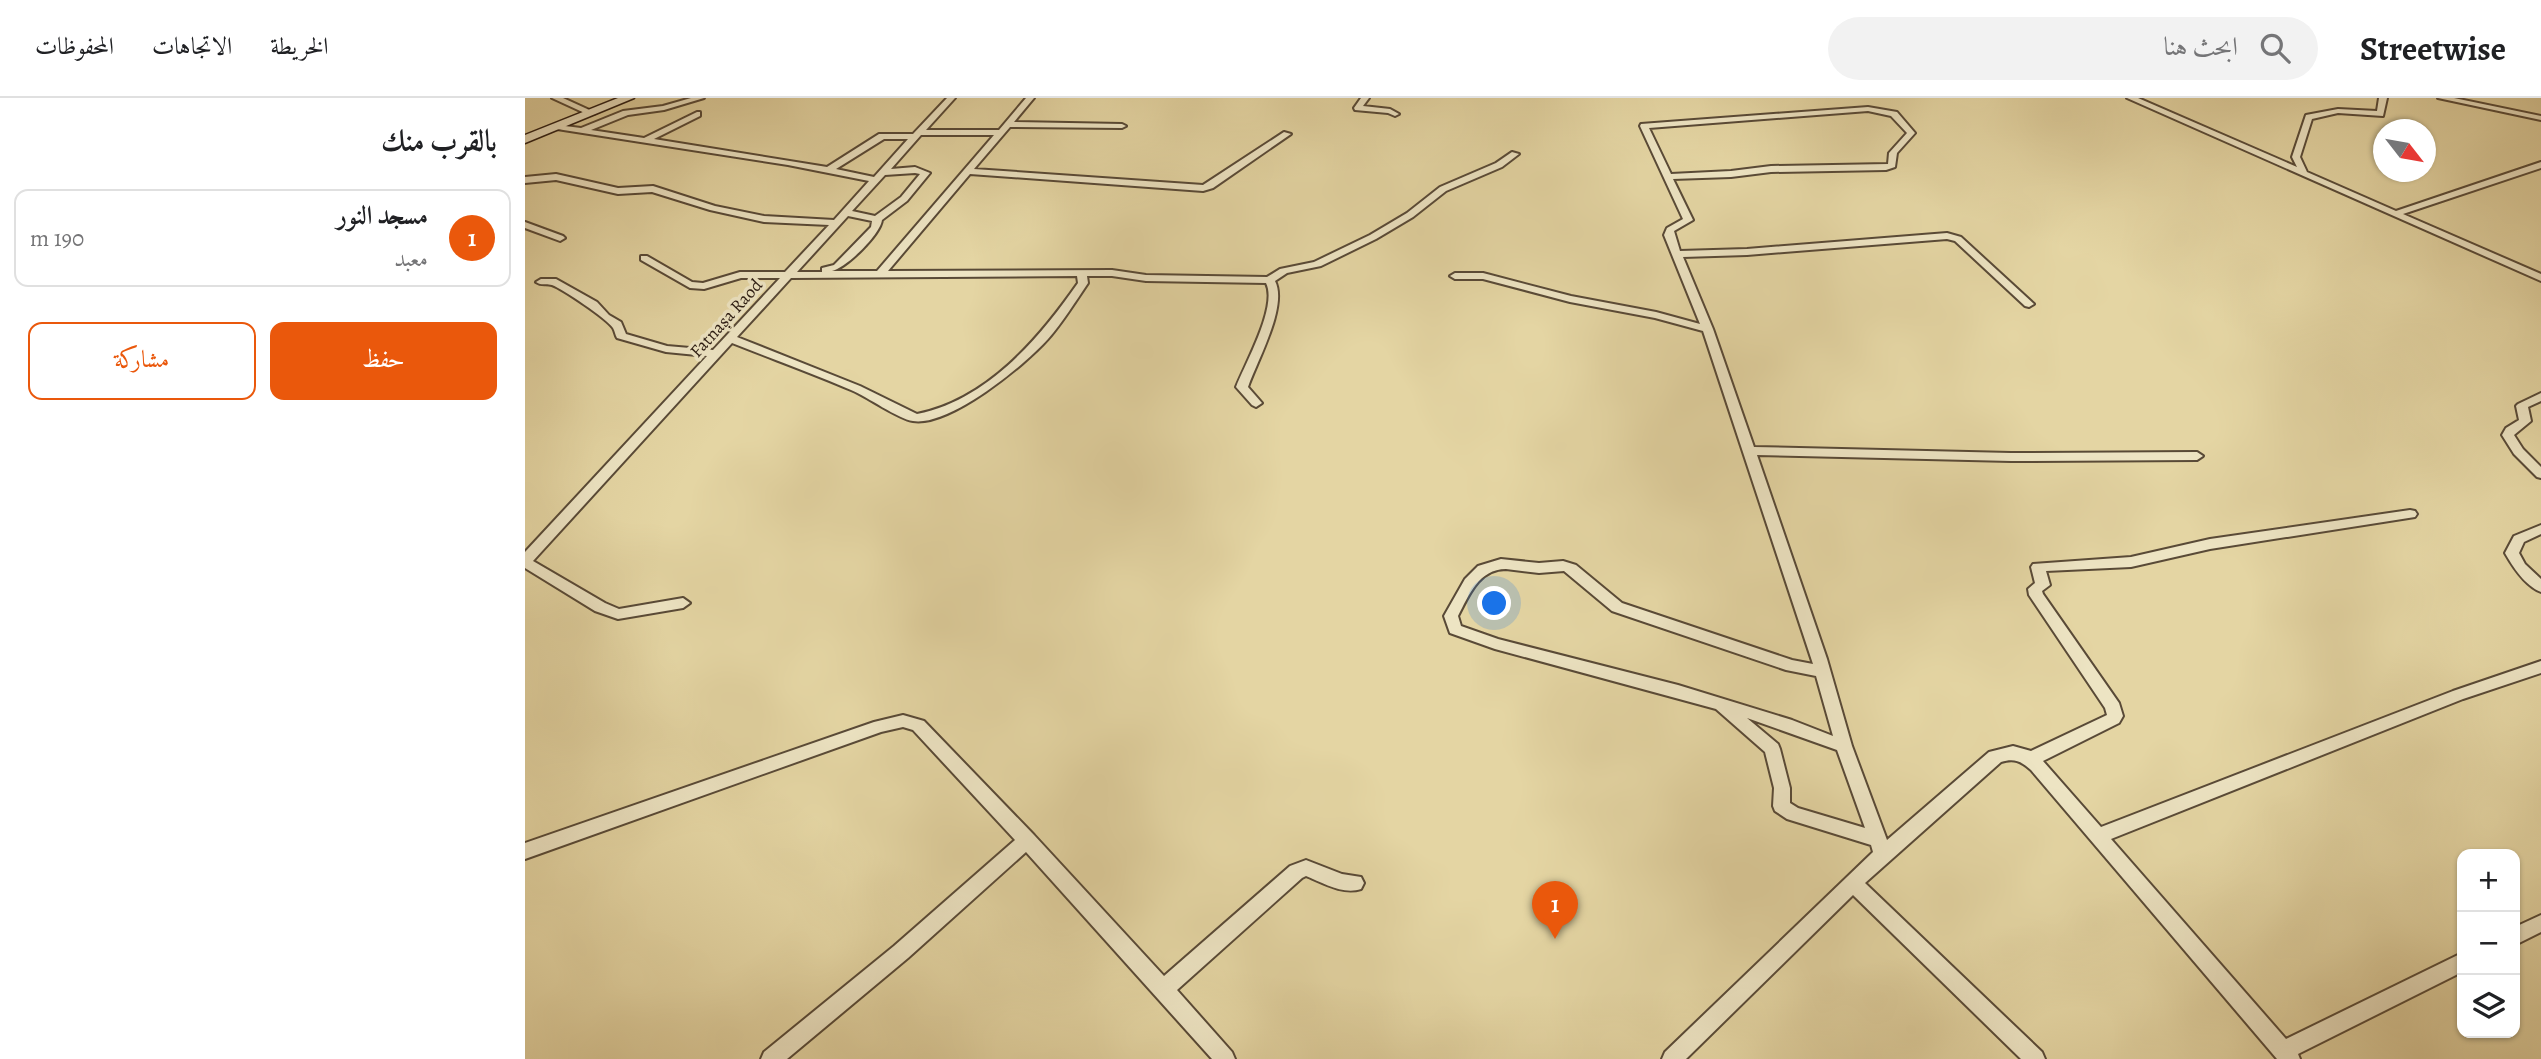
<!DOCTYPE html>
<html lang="ar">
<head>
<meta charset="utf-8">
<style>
	body { margin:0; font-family:Alegreya,Amiri,serif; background:#f2f2f2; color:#202124; direction:rtl }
	.controls { position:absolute; right:21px; bottom:21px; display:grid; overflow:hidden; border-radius:14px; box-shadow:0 2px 5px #0004 }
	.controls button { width:63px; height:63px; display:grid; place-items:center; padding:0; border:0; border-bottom:2px solid #e0e0e0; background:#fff; color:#202124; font:35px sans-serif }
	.compass { position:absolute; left:1848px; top:21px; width:63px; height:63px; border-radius:50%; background:#fff; box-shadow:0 2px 5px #0004; rotate:121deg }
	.you { position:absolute; left:970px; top:506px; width:24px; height:24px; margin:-18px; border:5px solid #fff; border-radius:50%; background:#1a73e8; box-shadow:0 0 0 10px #1a73e833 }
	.badge { display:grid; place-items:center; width:46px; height:46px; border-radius:50%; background:#ea580c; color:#fff; font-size:23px; font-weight:700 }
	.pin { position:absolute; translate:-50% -58px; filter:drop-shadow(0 2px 4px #0008) }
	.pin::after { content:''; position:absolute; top:37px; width:24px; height:21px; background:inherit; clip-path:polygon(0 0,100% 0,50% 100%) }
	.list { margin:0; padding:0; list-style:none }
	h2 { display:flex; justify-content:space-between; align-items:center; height:91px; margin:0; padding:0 28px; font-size:30px }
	h2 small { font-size:23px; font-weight:400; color:#757577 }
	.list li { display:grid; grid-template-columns:46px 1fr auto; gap:21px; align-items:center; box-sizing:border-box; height:98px; margin:0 14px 14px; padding:0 14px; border:2px solid #e0e0e0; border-radius:14px }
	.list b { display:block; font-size:26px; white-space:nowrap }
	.list p { margin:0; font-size:23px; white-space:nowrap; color:#757577 }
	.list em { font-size:23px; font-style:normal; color:#757577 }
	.actions { display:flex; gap:14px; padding:21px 28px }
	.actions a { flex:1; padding:16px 0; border:2px solid #ea580c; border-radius:14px; text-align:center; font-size:24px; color:#ea580c }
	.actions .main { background:#ea580c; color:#fff }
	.icon { flex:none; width:38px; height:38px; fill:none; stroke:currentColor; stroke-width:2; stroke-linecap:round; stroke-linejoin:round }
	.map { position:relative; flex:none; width:2016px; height:961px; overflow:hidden; direction:ltr }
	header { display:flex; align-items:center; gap:42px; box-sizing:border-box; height:98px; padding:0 35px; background:#fff; border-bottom:2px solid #e0e0e0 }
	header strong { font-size:33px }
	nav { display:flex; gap:38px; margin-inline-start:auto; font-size:24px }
	.search { width:490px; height:63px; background:#f2f2f2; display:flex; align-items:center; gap:18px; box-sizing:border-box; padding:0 24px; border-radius:38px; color:#757577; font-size:26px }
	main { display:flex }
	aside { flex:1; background:#fff }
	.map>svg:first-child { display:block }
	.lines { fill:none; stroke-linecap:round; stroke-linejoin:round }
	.street-casing { stroke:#594a37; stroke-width:4 }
	.secondary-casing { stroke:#2b1c13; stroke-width:3 }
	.street { fill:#ede4c3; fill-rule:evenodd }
	.secondary { fill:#ede4c3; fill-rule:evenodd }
	.labels { text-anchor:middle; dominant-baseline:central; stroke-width:7; stroke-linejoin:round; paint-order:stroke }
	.far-street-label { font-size:18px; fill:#2b1c13; stroke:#ede4c3 }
</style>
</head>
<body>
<header>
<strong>Streetwise</strong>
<div class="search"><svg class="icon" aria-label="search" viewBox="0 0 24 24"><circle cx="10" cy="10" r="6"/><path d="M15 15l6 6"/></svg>ابحث هنا</div>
<nav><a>الخريطة</a><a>الاتجاهات</a><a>المحفوظات</a></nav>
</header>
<main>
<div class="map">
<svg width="2016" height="961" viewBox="0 0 2016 961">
	<rect width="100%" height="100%" fill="#e4d5a3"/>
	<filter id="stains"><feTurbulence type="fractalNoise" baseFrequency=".00286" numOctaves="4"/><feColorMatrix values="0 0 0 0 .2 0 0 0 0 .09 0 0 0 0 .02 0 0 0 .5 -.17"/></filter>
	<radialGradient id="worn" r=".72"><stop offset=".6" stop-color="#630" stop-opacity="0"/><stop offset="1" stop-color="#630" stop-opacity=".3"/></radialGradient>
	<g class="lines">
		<defs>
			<path id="street" d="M27 0H38L71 15 64 17Z
				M166 0H179L139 12 103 17 66 32 119 40 172 14H175V18L129 41 302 69 354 36H388L422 0H430L401 32H474L501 0H509L489 24 597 26 601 28 597 30 485 29 449 71 678 87 759 34 766 36 688 90 678 93 445 76 363 173 587 172 621 177 742 179 755 171 789 164 845 137 882 115 915 89 971 65 987 54 994 56 977 69 921 93 888 119 851 141 796 168 762 175 750 183C763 208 732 263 723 289L737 305 731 309 727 307 711 289C720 266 753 208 741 185L621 183 587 178H562L563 185C550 204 538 224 523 241 500 267 424 329 388 323 373 321 343 299 326 292 287 275 247 261 207 245L8 463 80 505 94 511 158 500 165 505 158 510 93 521 70 513 0 470V454L182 258 141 254 92 240C90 237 90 233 88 230 82 221 38 191 27 187 20 185 17 188 11 184L16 181H31L72 204 84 217 96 224 101 236 142 248 188 252 255 180H216L179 191 165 190 116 162V158H122L167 184 178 185 215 174H260L304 127 239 124 185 112 127 94 93 96 31 82 0 85V79L31 76 93 90 128 88 190 108 239 118 309 122 344 83 263 67 32 31 28 29 32 27 56 30 98 13 138 8ZM396 37H469L352 173H307C321 170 355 137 357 122L382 103 405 75 390 69 366 71ZM359 41H383L349 79 311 71ZM390 75 395 76 376 99 350 118 327 113 360 77ZM323 118 347 123 346 129 309 167 297 170V174H272ZM552 178 553 185C514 241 462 302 392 316L335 288 212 239 266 180Z
				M836 0H844L838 8 865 11 874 16 870 18 863 15 830 12 829 10Z
				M1602 0H1613L1772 69 1767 59 1781 17 1813 11 1852 13 1854 0H1862L1858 18 1813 15 1787 21 1775 59 1782 74 1871 113 2016 64V70L1878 116 2016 176V183Z
				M1913 0H1929L2016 18V22Z
				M1343 9 1372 14 1390 35 1372 55 1370 69 1361 72 1246 74 1206 79 1148 81 1168 122 1149 133 1155 153 1222 151 1422 135 1436 139 1509 206 1504 209 1500 208 1430 143 1422 141 1222 157 1158 159 1188 231 1229 349 1486 355 1672 354 1678 358 1672 362 1486 363 1232 357 1302 561 1327 648 1362 742 1464 654 1488 648 1506 653 1582 617 1580 610 1504 497 1503 491 1510 485 1506 469 1508 466 1606 459 1685 441 1885 412 1890 413 1892 416 1890 419 1685 451 1606 469 1521 473 1525 487 1517 493 1518 496 1594 605 1598 618 1594 625 1518 663 1576 729 1928 593 2016 563V575L1938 601 1586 741 1761 941 1937 855V874L1773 956 1775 961H1752L1506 672C1496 663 1489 660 1476 664L1340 785 1517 954 1520 961H1496L1328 797 1161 961H1137L1140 954 1348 754 1346 747 1262 721 1250 713 1248 708 1249 690 1240 654 1191 611 970 551 925 535 919 518 940 481 953 468 976 461 1014 465 1038 463 1051 467 1097 505 1267 562 1288 566 1178 233 1130 220 1045 204 958 181H930L925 178 930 175H958L1046 198 1131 214 1175 226 1139 137 1142 130 1158 121 1115 28 1116 26ZM1343 13 1366 18 1382 35 1364 55 1363 66 1246 68 1206 73 1146 76 1124 30ZM981 471 1014 475 1039 473 1087 513 1261 572 1291 578 1308 638 1267 622 1153 587 973 541 936 528 933 518C944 497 954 471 981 471ZM1222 620 1312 652 1340 730 1273 710 1265 705V690L1255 651 1253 646Z
				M0 124 38 138 40 140 35 143 0 130Z
				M2016 295V303L2003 309 2006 323 1989 337 1998 351 2016 369V380L2012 379 1989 356 1977 337 1981 330 1994 322 1991 308 1993 306Z
				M2016 427V436L1999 444 1994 455 2000 466 2016 481V494C2000 488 1988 469 1980 455L1989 438Z
				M378 617 399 623 509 737 639 878 765 768 781 762 817 776 836 779 839 785 836 791C818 797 798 785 781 778L777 780 652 892 707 954 710 961H687L501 754 383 860 262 961H236L239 954 369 848 490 742 388 632 378 629 356 634 0 761V745L349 624Z
				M2016 817V834L1990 847V829Z"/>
			<path id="secondary" d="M93 0H109L0 45V37Z"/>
		</defs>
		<use href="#street" class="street-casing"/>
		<use href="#secondary" class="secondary-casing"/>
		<use href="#street" class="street"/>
		<use href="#secondary" class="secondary"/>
	</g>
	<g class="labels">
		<g class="far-street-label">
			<text transform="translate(201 220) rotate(-48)">Fatnaṣa Raod</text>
		</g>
	</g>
	<rect width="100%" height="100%" filter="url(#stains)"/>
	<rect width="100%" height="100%" fill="url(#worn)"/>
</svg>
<div class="controls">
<button>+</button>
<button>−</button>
<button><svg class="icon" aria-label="layers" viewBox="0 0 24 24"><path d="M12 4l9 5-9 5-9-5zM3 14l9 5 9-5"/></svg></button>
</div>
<svg class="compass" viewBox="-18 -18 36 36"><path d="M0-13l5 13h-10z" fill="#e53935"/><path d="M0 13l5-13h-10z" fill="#757577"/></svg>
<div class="you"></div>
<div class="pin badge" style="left:1030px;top:841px">1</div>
</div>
<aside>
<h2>بالقرب منك<small></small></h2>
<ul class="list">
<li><span class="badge">1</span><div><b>مسجد النور</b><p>معبد</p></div><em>190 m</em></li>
</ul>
<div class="actions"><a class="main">حفظ</a><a>مشاركة</a></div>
</aside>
</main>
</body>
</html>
